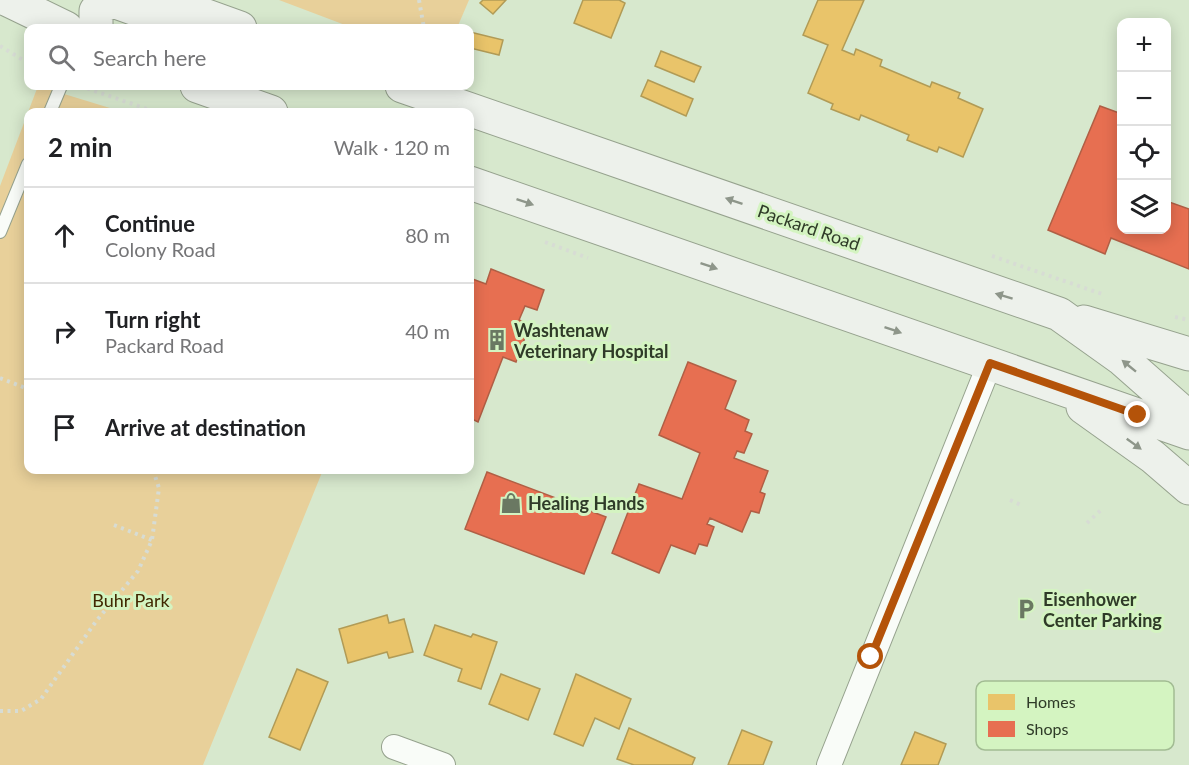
<!DOCTYPE html>
<html lang="en">
<head>
<meta charset="utf-8">
<style>
	body { margin:0; font-family:Lato,sans-serif; background:#f6f6f6; color:#202124 }
	.controls { position:absolute; right:18px; top:18px; display:grid; overflow:hidden; border-radius:12px; box-shadow:0 3px 15px #0003 }
	.controls button { width:54px; height:54px; display:grid; place-items:center; padding:0; border:0; border-bottom:2px solid #e0e0e0; background:#fff; color:#202124; font:30px sans-serif }
	.stop { position:absolute; width:18px; height:18px; margin:-14px; border:4px solid #b45309; border-radius:50%; background:#fff }
	.stop.end { background:#b45309; border-color:#fff; box-shadow:0 2px 6px #0008 }
	.list { margin:0; padding:0; list-style:none }
	h2 { display:flex; justify-content:space-between; align-items:center; height:78px; margin:0; padding:0 24px; font-size:26px }
	h2 small { font-size:20px; font-weight:400; color:#757577 }
	.list li { display:grid; grid-template-columns:39px 1fr auto; gap:18px; align-items:center; box-sizing:border-box; height:96px; padding:0 24px; border-top:2px solid #e0e0e0 }
	.list b { display:block; font-size:22px; white-space:nowrap }
	.list p { margin:0; font-size:20px; white-space:nowrap; color:#757577 }
	.list em { font-size:20px; font-style:normal; color:#757577 }
	.icon { flex:none; width:33px; height:33px; fill:none; stroke:currentColor; stroke-width:2; stroke-linecap:round; stroke-linejoin:round }
	.map { position:relative; flex:none; width:1189px; height:765px; overflow:hidden }
	.search { position:absolute; background:#fff; box-shadow:0 3px 15px #0003; left:24px; top:24px; width:450px; height:66px; display:flex; align-items:center; gap:15px; box-sizing:border-box; padding:0 21px; border-radius:12px; color:#757577; font-size:22px }
	.panel { position:absolute; background:#fff; box-shadow:0 3px 15px #0003; left:24px; top:108px; width:450px; height:366px; border-radius:12px }
	.map>svg:first-child { display:block }
	.green { fill:#e8d09a }
	.homes { fill:#e9c46a; stroke:#b19b56; stroke-width:1.5 }
	.shops { fill:#e76f51; stroke:#b05f45; stroke-width:1.5 }
	.lines { fill:none; stroke-linecap:round; stroke-linejoin:round }
	.service-casing { stroke:#96a28e; stroke-width:14 }
	.minor-casing { stroke:#96a28e; stroke-width:26 }
	.secondary-casing { stroke:#96a28e; stroke-width:35 }
	.path { stroke:#d7dcd4; stroke-width:4; stroke-dasharray:3 4.5; stroke-linecap:butt }
	.service { stroke:#f9fcf8; stroke-width:12 }
	.minor { stroke:#f9fcf8; stroke-width:24 }
	.secondary { stroke:#edf1eb; stroke-width:33 }
	.oneway { fill:#8e968a }
	.route { stroke:#b45309; stroke-width:8 }
	.labels { text-anchor:middle; dominant-baseline:central; stroke-width:6; stroke-linejoin:round; paint-order:stroke }
	.street-label { font-size:18px; fill:#2f3b28; stroke:#d4f4c1 }
	.poi-label { font-size:18px; font-weight:bold; fill:#2f3b28; stroke:#d4f4c1; text-anchor:start }
	.park-label { font-size:18px; fill:#412800; stroke:#d4f4c1 }
	.key { fill:#d4f4c1; stroke:#a2bc93; stroke-width:1.5 }
	.key-label { font-size:16px; fill:#2f3b28 }
</style>
</head>
<body>
<div class="map">
<svg width="1189" height="765" viewBox="0 0 1189 765">
	<rect width="100%" height="100%" fill="#d7e8cd"/>
	<path class="green" d="M279 0H469L457 28H353Z
		M38 86 123 112H28V470H323L203 765H0V186Z"/>
	<path class="homes" d="M483 0H506L493 14 480 3Z
		M583 0H619L625 3 611 38 574 23Z
		M818 0H864L842 50 854 55 856 49 882 60 880 66 930 87 932 82 960 93 958 98 983 109 963 157 939 147 937 152 907 140 909 135 861 115 859 120 831 109 833 104 808 93 828 45 803 35Z
		M470 32 503 40 499 55 470 48Z
		M661 51 701 67 694 82 655 66Z
		M648 80 693 99 686 116 641 96Z
		M387 615 389 623 404 619 413 652 389 658 387 652 348 663 339 629Z
		M435 625 471 637 473 634 497 642 481 689 458 681 462 669 424 655Z
		M297 669 328 682 300 750 269 737Z
		M501 674 540 689 528 720 489 704Z
		M576 674 631 699 619 729 595 718 583 746 554 734Z
		M629 728 695 758 692 765H634L617 759Z
		M742 730 772 742 763 765H728Z
		M915 732 946 744 938 765H901Z"/>
	<path class="shops" d="M1100 106 1122 114V230H1166V195L1169 202 1189 209V269L1111 238 1105 254 1048 230Z
		M491 269 544 290 537 310 525 306 519 320 530 324 516 362 503 357 478 422 470 418V278L486 284Z
		M688 362 736 381 725 409 749 420 745 431 752 434 744 453 737 451 734 458 768 471 760 492 765 494 759 513 751 511 742 532 710 518 707 524 714 527 707 546 699 544 695 554 671 545 659 573 612 553 639 484 682 499 700 453 659 435Z
		M487 472 606 517 584 574 465 529Z"/>
	<g class="lines">
		<defs>
			<path id="service" d="M50 112 61 86
				M0 232 28 164"/>
			<path id="minor" d="M394 747 443 765
				M829 765 990 363"/>
			<path id="secondary" d="M8 0 66 28
				M165 1 240 28
				M96 28V11L106 3 116 2 188 28
				M197 86 271 112
				M402 86 1059 314 1122 359 1189 418
				M470 183 1189 433
				M1084 322 1189 354
				M1083 407 1153 457 1189 488"/>
		</defs>
		<use href="#service" class="service-casing"/>
		<use href="#minor" class="minor-casing"/>
		<use href="#secondary" class="secondary-casing"/>
		<path class="path" d="M419 0 424 28
			M0 46 28 63
			M80 86 156 112
			M545 242 588 258
			M992 256 1102 294
			M1175 317 1189 320
			M0 378 28 389
			M1010 500 1021 505
			M1087 523 1101 510
			M114 525 152 540
			M0 711H21L41 699 97 620 138 571 152 540 159 488 153 470"/>
		<use href="#service" class="service"/>
		<use href="#minor" class="minor"/>
		<use href="#secondary" class="secondary"/>
	</g>
	<defs><path id="oneway-solid" d="M-6-.8H1V-3.2L6.5 0L1 3.2V.8H-6Z" transform="scale(1.5)"/></defs>
	<g class="oneway">
		<use href="#oneway-solid" transform="translate(734 201) rotate(-161)"/>
		<use href="#oneway-solid" transform="translate(525 202) rotate(19)"/>
		<use href="#oneway-solid" transform="translate(709 266) rotate(19)"/>
		<use href="#oneway-solid" transform="translate(1004 296) rotate(-163)"/>
		<use href="#oneway-solid" transform="translate(893 330) rotate(19)"/>
		<use href="#oneway-solid" transform="translate(1129 366) rotate(-141)"/>
		<use href="#oneway-solid" transform="translate(1134 444) rotate(36)"/>
	</g>
	<g class="lines">
		<path class="route" d="M871 657 990 363 1138 415"/>
	</g>
	<defs>
		<symbol id="building-bare" viewBox="-9 -9 18 18"><path d="M-4-6H4V6H1V3H-1V6H-4ZM-2.5-4.3h1.7v1.8h-1.7ZM.8-4.3h1.7v1.8H.8ZM-2.5-1h1.7V.8h-1.7ZM.8-1h1.7V.8H.8Z" fill="#6a7862" stroke="#d4f4c1" stroke-width="2.5" paint-order="stroke"/></symbol>
		<symbol id="shop-bare" viewBox="-9 -9 18 18"><path d="M-5-2.5h2.3a2.7 3.5 0 0 1 5.4 0H5L5.5 6h-11ZM-1.5-2.5h3a1.5 2.3 0 0 0-3 0Z" fill="#6a7862" stroke="#d4f4c1" stroke-width="2.5" paint-order="stroke"/></symbol>
		<symbol id="parking-bare" viewBox="-9 -9 18 18"><path d="M-3.5-5.5H1a3.5 3.5 0 0 1 0 7H-1V5.5H-3.5ZM-1-3.4V-.6H.8a1.4 1.4 0 0 0 0-2.8Z" fill="#6a7862" stroke="#d4f4c1" stroke-width="2.5" paint-order="stroke"/></symbol>
	</defs>
	<g fill-rule="evenodd">
		<use href="#building-bare" x="482" y="325" width="30" height="30"/>
		<use href="#shop-bare" x="496" y="488" width="30" height="30"/>
		<use href="#parking-bare" x="1011" y="594" width="30" height="30"/>
	</g>
	<g class="labels">
		<g class="street-label">
			<text transform="translate(809 227) rotate(19)">Packard Road</text>
		</g>
		<g class="poi-label">
			<text x="514" y="330">Washtenaw<tspan x="514" dy="21">Veterinary Hospital</tspan></text>
			<text x="528" y="503">Healing Hands</text>
			<text x="1043" y="599">Eisenhower<tspan x="1043" dy="21">Center Parking</tspan></text>
		</g>
		<g class="park-label">
			<text x="131" y="600">Buhr Park</text>
		</g>
	</g>
	<rect x="976" y="681" width="198" height="69" rx="9" class="key"/>
	<rect x="988" y="694" width="27" height="16" fill="#e9c46a"/>
	<rect x="988" y="721" width="27" height="16" fill="#e76f51"/>
	<g class="key-label">
		<text x="1026" y="708">Homes</text>
		<text x="1026" y="735">Shops</text>
	</g>
</svg>
<div class="controls">
<button>+</button>
<button>−</button>
<button><svg class="icon" aria-label="locate" viewBox="0 0 24 24"><circle cx="12" cy="12" r="6"/><path d="M12 2v4M12 18v4M2 12h4M18 12h4"/></svg></button>
<button><svg class="icon" aria-label="layers" viewBox="0 0 24 24"><path d="M12 4l9 5-9 5-9-5zM3 14l9 5 9-5"/></svg></button>
</div>
<div class="stop" style="left:871px;top:657px"></div>
<div class="stop end" style="left:1138px;top:415px"></div>
<div class="search"><svg class="icon" aria-label="search" viewBox="0 0 24 24"><circle cx="10" cy="10" r="6"/><path d="M15 15l6 6"/></svg>Search here</div>
<section class="panel">
<h2>2 min<small>Walk · 120 m</small></h2>
<ul class="list">
<li><svg class="icon" aria-label="ahead" viewBox="0 0 24 24"><path d="M12 20V5M6 11l6-6 6 6"/></svg><div><b>Continue</b><p>Colony Road</p></div><em>80 m</em></li>
<li><svg class="icon" aria-label="right" viewBox="0 0 24 24"><path d="M7 20v-9h11M14 6l5 5-5 5"/></svg><div><b>Turn right</b><p>Packard Road</p></div><em>40 m</em></li>
<li><svg class="icon" aria-label="arrive" viewBox="0 0 24 24"><path d="M6 21V4h12l-3 4 3 4H6"/></svg><div><b>Arrive at destination</b></div></li>
</ul>
</section>
</div>
</body>
</html>
